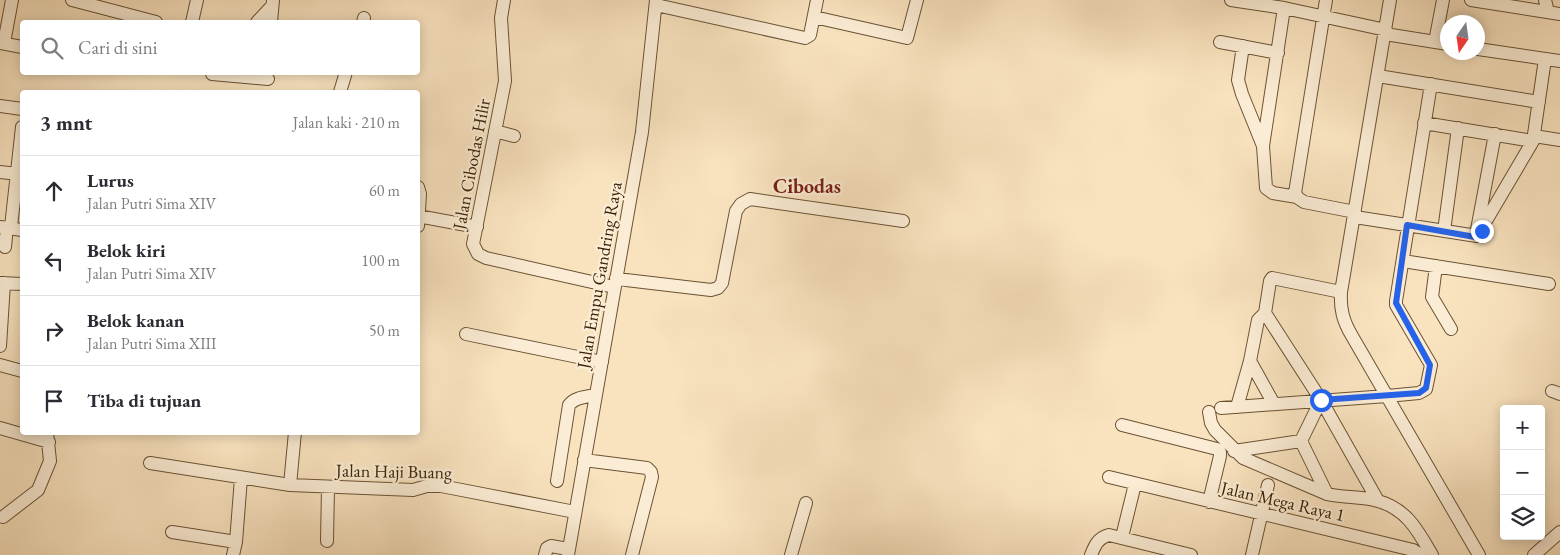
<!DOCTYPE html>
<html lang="id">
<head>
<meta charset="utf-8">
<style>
	body { margin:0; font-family:"EB Garamond",serif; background:#f7f7f7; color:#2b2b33 }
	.controls { position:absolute; right:15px; bottom:15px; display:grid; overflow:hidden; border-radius:5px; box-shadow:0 2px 12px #0003 }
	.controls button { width:45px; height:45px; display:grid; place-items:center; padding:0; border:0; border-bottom:1px solid #e1e1e2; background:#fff; color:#2b2b33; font:25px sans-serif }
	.compass { position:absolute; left:1440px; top:15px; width:45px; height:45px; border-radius:50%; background:#fff; box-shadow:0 2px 12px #0003; rotate:193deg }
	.stop { position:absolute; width:15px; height:15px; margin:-11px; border:4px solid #2563eb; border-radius:50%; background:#fff }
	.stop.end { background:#2563eb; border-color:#fff; box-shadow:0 1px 5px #0008 }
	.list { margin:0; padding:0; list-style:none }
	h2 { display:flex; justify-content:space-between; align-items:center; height:65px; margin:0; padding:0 20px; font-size:21px }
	h2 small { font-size:16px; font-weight:400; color:#7c7c81 }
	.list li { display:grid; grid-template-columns:32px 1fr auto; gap:15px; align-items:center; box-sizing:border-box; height:70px; padding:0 20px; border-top:1px solid #e1e1e2 }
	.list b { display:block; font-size:19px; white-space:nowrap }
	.list p { margin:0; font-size:16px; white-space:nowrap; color:#7c7c81 }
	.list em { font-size:16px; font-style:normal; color:#7c7c81 }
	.icon { flex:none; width:28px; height:28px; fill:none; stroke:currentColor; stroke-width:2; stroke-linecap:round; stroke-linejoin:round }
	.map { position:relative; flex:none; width:1560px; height:555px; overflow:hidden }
	.search { position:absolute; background:#fff; box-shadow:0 2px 12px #0003; left:20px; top:20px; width:400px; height:55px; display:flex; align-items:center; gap:12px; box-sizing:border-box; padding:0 18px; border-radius:5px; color:#7c7c81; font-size:19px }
	.panel { position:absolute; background:#fff; box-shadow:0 2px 12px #0003; left:20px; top:90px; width:400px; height:345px; border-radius:5px }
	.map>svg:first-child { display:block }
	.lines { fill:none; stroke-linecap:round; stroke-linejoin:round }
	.minor-casing { stroke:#6b5234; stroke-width:14 }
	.minor { stroke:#fbedd5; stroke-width:12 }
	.route { stroke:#2563eb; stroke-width:6 }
	.labels { text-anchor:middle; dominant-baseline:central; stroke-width:4.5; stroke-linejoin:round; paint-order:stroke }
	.street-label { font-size:18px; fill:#3c2205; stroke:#fbedd5 }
	.quarter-label { font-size:20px; font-weight:bold; fill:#7a1f14; stroke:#fbedd5 }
</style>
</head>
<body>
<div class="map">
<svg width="1560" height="555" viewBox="0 0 1560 555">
	<rect width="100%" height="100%" fill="#f9e3bf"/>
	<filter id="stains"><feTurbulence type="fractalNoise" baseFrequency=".004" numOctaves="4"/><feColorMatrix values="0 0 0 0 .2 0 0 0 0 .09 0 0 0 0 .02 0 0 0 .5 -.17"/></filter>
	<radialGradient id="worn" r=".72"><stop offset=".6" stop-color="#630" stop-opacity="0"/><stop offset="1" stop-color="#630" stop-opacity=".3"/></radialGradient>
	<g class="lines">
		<defs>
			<path id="minor" d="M72 0 156 22
				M504 0 501 18 505 81 473 244 478 254 486 258 614 287
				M1231 0 1284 8 1386 30
				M1326 0 1295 193 1298 198 1304 202 1355 212
				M1390 0 1341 292C1340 309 1343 321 1352 336L1479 555
				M1471 0 1560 14
				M1545 0 1548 12
				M656 5 805 38 810 35 817 0
				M814 17 907 38 917 0
				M192 22 197 0
				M257 22 272 6
				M271 22 273 0
				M363 22 364 18
				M1385 34 1448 44
				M1220 42 1278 53
				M1435 42 1443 0
				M0 43 22 47
				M4 43 12 0
				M1243 46 1238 80 1242 94 1263 146 1266 188 1273 193 1297 197
				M1478 49 1560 61
				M212 74 268 79
				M1378 76 1539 102
				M340 92 346 72
				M0 106 22 109
				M1424 123 1533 141
				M495 131 514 136
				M1534 136 1560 140
				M1263 146 1284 8
				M0 172 18 174
				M418 187 420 194 418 226
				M418 216 477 227
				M1355 217 1477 236 1533 141 1545 59
				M0 227 22 230
				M11 227 22 127
				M1444 231 1458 128
				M1476 235 1495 134
				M5 247 7 227
				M1403 261 1549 284
				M1436 266 1432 297 1451 329
				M616 278 626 280 711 290 718 288 722 283 736 211 741 204 750 199 903 221
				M0 283 22 284
				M1341 292 1272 278 1270 281 1265 313 1321 400 1378 501
				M466 334 602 362
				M0 346 4 283
				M1250 361 1274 404
				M0 365 22 371
				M1552 391 1560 394
				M1237 407 1250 361 1258 320 1265 313
				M1221 408 1387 396 1419 393 1426 389 1431 365 1396 305V301L1431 84
				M1209 412 1211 423 1215 430 1243 458 1327 494C1343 498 1362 496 1378 501 1407 509 1418 531 1432 555
				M1122 425 1217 449 1220 452V456L1209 502
				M0 428 49 442
				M1301 441 1321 400
				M1234 451 1301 441 1327 494
				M584 460 647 468 651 472 652 477 632 555
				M150 463 290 485 413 490 427 486H441L575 512
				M1109 477 1413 550 1421 555
				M557 481 569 405C575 397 586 397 596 395
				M290 485 295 432
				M3 517 38 490 50 461 47 432
				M172 532 236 542
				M1122 537 1135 484
				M327 541 328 488
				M233 555 236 542 241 478
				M545 555 547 548 551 546 568 549
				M568 555 642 132 656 0
				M791 555 806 503
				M1091 555C1095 545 1098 538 1109 535L1191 555
				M1252 555 1268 485
				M1534 555 1560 532"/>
		</defs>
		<use href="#minor" class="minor-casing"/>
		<use href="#minor" class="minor"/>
	</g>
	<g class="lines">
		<path class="route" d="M1321 400 1419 393 1426 388 1430 365 1396 303 1407 225 1475 237 1482 231"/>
	</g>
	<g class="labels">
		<g class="street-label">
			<text transform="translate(471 164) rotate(-79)">Jalan Cibodas Hilir</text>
			<text transform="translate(599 275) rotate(-80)">Jalan Empu Gandring Raya</text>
			<text transform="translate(394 471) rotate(1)">Jalan Haji Buang</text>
			<text transform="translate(1283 501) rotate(13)">Jalan Mega Raya 1</text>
		</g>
		<g class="quarter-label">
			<text x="807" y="186">Cibodas</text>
		</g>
	</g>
	<rect width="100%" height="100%" filter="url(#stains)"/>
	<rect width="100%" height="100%" fill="url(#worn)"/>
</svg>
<div class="controls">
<button>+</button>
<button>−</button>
<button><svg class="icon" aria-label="layers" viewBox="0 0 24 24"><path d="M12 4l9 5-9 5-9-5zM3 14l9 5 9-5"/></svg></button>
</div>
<svg class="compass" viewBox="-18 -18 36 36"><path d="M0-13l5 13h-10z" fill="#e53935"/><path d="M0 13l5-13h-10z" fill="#7c7c81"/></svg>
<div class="stop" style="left:1321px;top:400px"></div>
<div class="stop end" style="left:1482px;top:231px"></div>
<div class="search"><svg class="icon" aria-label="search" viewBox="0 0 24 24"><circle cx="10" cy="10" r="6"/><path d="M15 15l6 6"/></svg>Cari di sini</div>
<section class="panel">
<h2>3 mnt<small>Jalan kaki · 210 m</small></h2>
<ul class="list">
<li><svg class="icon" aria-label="ahead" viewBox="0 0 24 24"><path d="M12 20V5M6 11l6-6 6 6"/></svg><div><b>Lurus</b><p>Jalan Putri Sima XIV</p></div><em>60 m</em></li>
<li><svg class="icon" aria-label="left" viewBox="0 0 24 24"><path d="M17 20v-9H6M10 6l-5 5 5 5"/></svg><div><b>Belok kiri</b><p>Jalan Putri Sima XIV</p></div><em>100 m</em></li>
<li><svg class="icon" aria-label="right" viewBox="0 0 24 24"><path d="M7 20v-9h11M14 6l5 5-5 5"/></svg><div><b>Belok kanan</b><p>Jalan Putri Sima XIII</p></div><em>50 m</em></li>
<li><svg class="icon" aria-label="arrive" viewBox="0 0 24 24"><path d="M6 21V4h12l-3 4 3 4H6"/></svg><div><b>Tiba di tujuan</b></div></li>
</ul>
</section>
</div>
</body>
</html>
